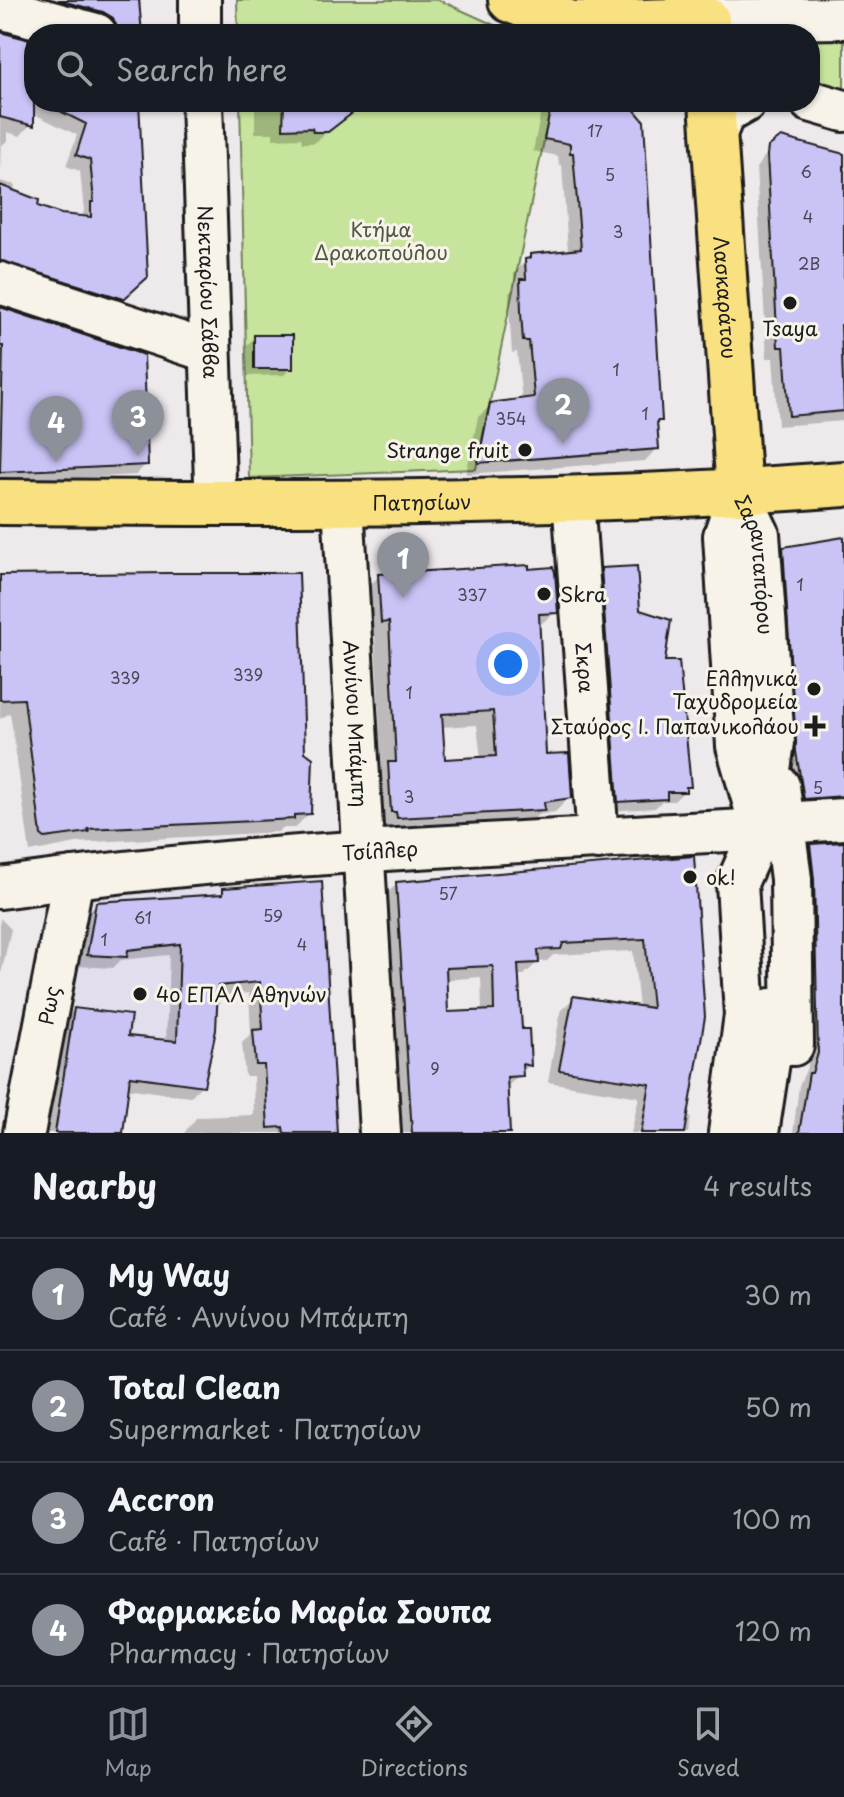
<!DOCTYPE html>
<html lang="en">
<head>
<meta charset="utf-8">
<style>
	body { margin:0; font-family:"Playpen Sans",sans-serif; background:#242831; color:#f1f3f6 }
	.you { position:absolute; left:508px; top:664px; width:28px; height:28px; margin:-20px; border:6px solid #fff; border-radius:50%; background:#1a73e8; box-shadow:0 0 0 12px #1a73e833 }
	.badge { display:grid; place-items:center; width:52px; height:52px; border-radius:50%; background:#8c9099; color:#fff; font-size:26px; font-weight:700 }
	.pin { position:absolute; translate:-50% -66px; filter:drop-shadow(0 2px 4px #0008) }
	.pin::after { content:''; position:absolute; top:42px; width:28px; height:24px; background:inherit; clip-path:polygon(0 0,100% 0,50% 100%) }
	.list { margin:0; padding:0; list-style:none }
	h2 { display:flex; justify-content:space-between; align-items:center; height:104px; margin:0; padding:0 32px; font-size:34px }
	h2 small { font-size:26px; font-weight:400; color:#9ea1a6 }
	.list li { display:grid; grid-template-columns:52px 1fr auto; gap:24px; align-items:center; box-sizing:border-box; height:112px; padding:0 32px; border-top:2px solid #363941 }
	.list b { display:block; font-size:30px; white-space:nowrap }
	.list p { margin:0; font-size:26px; white-space:nowrap; color:#9ea1a6 }
	.list em { font-size:26px; font-style:normal; color:#9ea1a6 }
	.icon { flex:none; width:44px; height:44px; fill:none; stroke:currentColor; stroke-width:2; stroke-linecap:round; stroke-linejoin:round }
	.map { position:relative; flex:none; width:844px; height:1133px; overflow:hidden }
	.search { position:absolute; background:#171b24; box-shadow:0 2px 6px #0004; left:24px; right:24px; top:24px; height:88px; display:flex; align-items:center; gap:20px; box-sizing:border-box; padding:0 28px; border-radius:32px; color:#9ea1a6; font-size:30px }
	.sheet { height:552px; background:#171b24 }
	nav { display:flex; justify-content:space-around; align-items:center; box-sizing:border-box; height:112px; border-top:2px solid #363941; background:#171b24; font-size:22px; color:#9ea1a6 }
	nav a { display:grid; justify-items:center; gap:4px }
	nav .on { color:#8c9099 }
	.map>svg:first-child { display:block }
	.built { fill:#e3deee }
	.green { fill:#c6e49b; stroke:#71805c; stroke-width:2 }
	.shadow { fill:#0003; fill-rule:evenodd }
	.building { fill:#cac3f6; stroke:#1c1c1c; stroke-width:2; fill-rule:evenodd }
	.lines { fill:none; stroke-linecap:round; stroke-linejoin:round }
	.minor-casing { stroke:#1c1c1c; stroke-width:46 }
	.major-casing { stroke:#1c1c1c; stroke-width:50 }
	.minor { stroke:#f7f3e8; stroke-width:40 }
	.major { stroke:#f9e181; stroke-width:44 }
	.poi-dot { fill:#1c1c1c; stroke:#f7f3e8; stroke-width:3 }
	.labels { text-anchor:middle; dominant-baseline:central; stroke-width:6; stroke-linejoin:round; paint-order:stroke }
	.number-label { font-size:16px; fill:#484652 }
	.park-label { font-size:20px; fill:#4f5842; stroke:#f7f3e8 }
	.street-label { font-size:20px; fill:#1c1c1c; stroke:#f7f3e8 }
	.poi-label { font-size:20px; fill:#1c1c1c; stroke:#f7f3e8; text-anchor:end }
</style>
</head>
<body>
<div class="map">
<svg width="844" height="1133" viewBox="0 0 844 1133">
	<rect width="100%" height="100%" fill="#eee9eb"/>
	<filter id="ink" filterUnits="userSpaceOnUse"><feTurbulence type="fractalNoise" baseFrequency=".0125" numOctaves="2"/><feDisplacementMap in="SourceGraphic" scale="16" xChannelSelector="R" yChannelSelector="G"/><feConvolveMatrix kernelMatrix="1 2 1 2 8 2 1 2 1" color-interpolation-filters="sRGB"/></filter>
	<g filter="url(#ink)">
		<path class="built" d="M223 881 216 1030 204 1086 49 1067 80 894Z"/>
		<path class="green" d="M237 0H439L514 34H238Z
			M844 29V92L810 82V34Z
			M240 102H552L476 469 249 478Z"/>
		<path class="shadow" d="M9 0H141L140 33 105 34Z
			M0 34 34 43V102H137L146 276 111 309 0 275ZM34 114 77 135 66 166 80 171 84 211 81 218 36 208 14 192 15 185 0 181 1 146 7 141V132L20 136 30 125Z
			M255 102H334V110H354L314 143H302L301 138 273 139V133H255Z
			M543 102H625L660 420 655 425 657 448 645 461 466 474 478 417 491 405 522 401 517 352 512 353 510 325 509 293 514 288V273L530 256 568 252 562 165H559L558 156 533 151Z
			M770 149 844 157V421L778 426 773 358H767L756 168Z
			M0 309 146 464 136 475 0 482Z
			M255 337 291 368 284 375 247 376V345Z
			M844 539V810L794 809 786 764 773 560 784 549Z
			M602 570 638 611 662 664 689 787 674 801H662L655 808 609 811 592 580Z
			M379 576 556 612 537 627 544 756 570 797 555 812 538 815 528 824 383 832 382 826H378L375 779 382 771 375 636H367L365 590ZM477 725 481 759 443 761 441 727Z
			M0 578 303 753 309 813 295 828H282L278 832 76 843 30 852 10 713 0 719Z
			M844 842V1133H793L799 1086 808 1065 804 890 800 857 811 846Z
			M692 858 703 1017 697 1064 685 1112 691 1118 688 1133H631L639 1097 548 1082 561 1010 574 998 639 1008 633 951 553 955 547 961 538 962 524 975H517L520 1031 529 1065 506 1088 508 1133H399L384 896 397 884ZM481 977 482 1012 446 1014 444 980Z
			M224 890 335 1133H184L197 1117 254 1115 253 1076H245L242 1043 251 1034 249 993 215 996 202 1085 190 1097 126 1088 121 1133H46L62 1022 74 1010 126 1038 166 1042 169 955 121 960 113 968 76 966 85 916 97 904 218 896Z
			M0 918 11 929 0 979Z"/>
		<path class="building" d="M58 0H139L142 34 124 28 123 32 118 30 113 18 103 12Z
			M0 32 34 41V126L0 117Z
			M42 102H139L148 277 124 299 0 261V185L39 200 38 206 61 214 91 217V202H94L90 160 76 155 86 124Z
			M284 102H334V108H359L328 132H313L312 128 283 129Z
			M552 102H628L644 121 662 421H657L659 449 478 463 490 403 534 397 529 341H523L521 312 520 279H526L525 259 530 258V254L581 249 573 153H570V144L544 139Z
			M781 137 844 154V325H841L844 411 789 416 784 347H778L767 155 768 147Z
			M0 307 144 355 148 465 0 472 3 346H0Z
			M254 335H293V369H254Z
			M844 537V796L804 799 796 752 783 547Z
			M529 565V569L553 567 555 572 558 613 539 614 546 754 569 753 572 798 544 802 545 810 397 818 396 812H391L388 762H396L389 622 381 623 378 574ZM493 711 496 756 445 759 442 714Z
			M637 566 640 610 671 620 665 661H679L691 787H686V792H667V799L618 802 601 568Z
			M168 573H299L305 752 313 758 311 814 294 815V819L88 829 89 832 45 838 41 835 24 699 0 700V575Z
			M844 842V1133H799L809 1073H812L818 1053 814 879 810 844Z
			M694 856 705 1017 685 1133H641L650 1084 559 1070 573 996 652 1008 645 939 563 943 561 949 538 950 539 963 518 964 522 1029H529L531 1066 522 1064 523 1076 507 1077 510 1133H412L396 882ZM493 966 494 1010 448 1012 446 968Z
			M322 881 337 1133H284L283 1127 268 1128 264 1065H256L253 1030 263 1029 260 982 218 986 216 1030 204 1086 130 1076 123 1133H55L74 1008 131 1015 128 1036 177 1041 180 944 128 950 127 957 87 955 96 902 223 894V888Z"/>
		<g class="lines">
			<defs>
				<g id="minor">
					<path d="M200 0V34"/>
					<path d="M705 0 707 20 844 18"/>
					<path d="M0 8 96 34"/>
					<path d="M810 101 844 111"/>
					<path id="s1" d="M202 102 215 481"/>
					<path d="M715 136 724 114 745 102"/>
					<path d="M0 283 210 352"/>
					<path id="s2" d="M739 492 759 534 774 742 763 818"/>
					<path id="s3" d="M573 498 598 839"/>
					<path id="s4" d="M343 504 380 1133"/>
					<path d="M779 786 791 879 793 1045"/>
					<path d="M784 823 844 819"/>
					<path id="s5" d="M0 888C252 851 507 844 761 829"/>
					<path id="s6" d="M24 1133 73 878"/>
					<path d="M729 1133 745 1015 737 883 761 829 737 746 724 536 739 492"/>
					<path d="M758 1133 770 1055 771 1009"/>
				</g>
				<g id="major">
					<path d="M511 0 596 34"/>
					<path d="M569 24 707 20 708 34"/>
					<path id="s7" d="M712 102 739 492"/>
					<path id="s8" d="M0 502C281 504 563 506 844 484"/>
				</g>
			</defs>
			<use href="#minor" class="minor-casing"/>
			<use href="#major" class="major-casing"/>
			<use href="#minor" class="minor"/>
			<use href="#major" class="major"/>
		</g>
	</g>
	<g class="poi-dot">
		<circle cx="790" cy="303" r="8"/>
		<circle cx="525" cy="450" r="8"/>
		<circle cx="544" cy="594" r="8"/>
		<circle cx="814" cy="689" r="8"/>
		<path d="M811 714h8v8h8v8h-8v8h-8v-8h-8v-8h8z"/>
		<circle cx="690" cy="877" r="8"/>
		<circle cx="140" cy="994" r="8"/>
	</g>
	<g class="labels">
		<g class="number-label">
			<text x="595" y="130">17</text>
			<text x="806" y="171">6</text>
			<text x="610" y="174">5</text>
			<text x="808" y="216">4</text>
			<text x="618" y="231">3</text>
			<text x="809" y="263">2Β</text>
			<text x="616" y="369">1</text>
			<text x="645" y="413">1</text>
			<text x="511" y="418">354</text>
			<text x="800" y="584">1</text>
			<text x="472" y="594">337</text>
			<text x="248" y="674">339</text>
			<text x="125" y="677">339</text>
			<text x="409" y="692">1</text>
			<text x="818" y="787">5</text>
			<text x="409" y="796">3</text>
			<text x="448" y="893">57</text>
			<text x="273" y="915">59</text>
			<text x="143" y="917">61</text>
			<text x="104" y="939">1</text>
			<text x="302" y="944">4</text>
			<text x="435" y="1068">9</text>
		</g>
		<g class="park-label">
			<text x="381" y="229">Κτήμα<tspan x="381" dy="23">Δρακοπούλου</tspan></text>
		</g>
		<g class="street-label">
			<text stroke="none"><textPath href="#s1" startOffset="190">Νεκταρίου Σάββα</textPath></text>
			<text stroke="none"><textPath href="#s7" startOffset="196">Λασκαράτου</textPath></text>
			<text stroke="none"><textPath href="#s8" startOffset="422">Πατησίων</textPath></text>
			<text stroke="none"><textPath href="#s2" startOffset="76">Σαρανταπόρου</textPath></text>
			<text stroke="none"><textPath href="#s3" startOffset="170">Σκρα</textPath></text>
			<text stroke="none"><textPath href="#s4" startOffset="220">Αννίνου Μπάμπη</textPath></text>
			<text stroke="none"><textPath href="#s5" startOffset="382">Τσίλλερ</textPath></text>
			<text stroke="none"><textPath href="#s6" startOffset="130">Ρως</textPath></text>
		</g>
		<g class="poi-label">
			<text x="790" y="328" text-anchor="middle">Tsaya</text>
			<text x="509" y="450">Strange fruit</text>
			<text x="560" y="594" text-anchor="start">Skra</text>
			<text x="798" y="678">Ελληνικά<tspan x="798" dy="23">Ταχυδρομεία</tspan></text>
			<text x="799" y="726">Σταύρος Ι. Παπανικολάου</text>
			<text x="706" y="877" text-anchor="start">ok!</text>
			<text x="156" y="994" text-anchor="start">4ο ΕΠΑΛ Αθηνών</text>
		</g>
	</g>
</svg>
<div class="you"></div>
<div class="pin badge" style="left:403px;top:598px">1</div>
<div class="pin badge" style="left:563px;top:444px">2</div>
<div class="pin badge" style="left:138px;top:456px">3</div>
<div class="pin badge" style="left:56px;top:462px">4</div>
<div class="search"><svg class="icon" aria-label="search" viewBox="0 0 24 24"><circle cx="10" cy="10" r="6"/><path d="M15 15l6 6"/></svg>Search here</div>
</div>
<section class="sheet">
<h2>Nearby<small>4 results</small></h2>
<ul class="list">
<li><span class="badge">1</span><div><b>My Way</b><p>Café · Αννίνου Μπάμπη</p></div><em>30 m</em></li>
<li><span class="badge">2</span><div><b>Total Clean</b><p>Supermarket · Πατησίων</p></div><em>50 m</em></li>
<li><span class="badge">3</span><div><b>Accron</b><p>Café · Πατησίων</p></div><em>100 m</em></li>
<li><span class="badge">4</span><div><b>Φαρμακείο Μαρία Σουπα</b><p>Pharmacy · Πατησίων</p></div><em>120 m</em></li>
</ul>
</section>
<nav>
<a class="on"><svg class="icon" aria-label="map" viewBox="0 0 24 24"><path d="M3 6l6-2 6 2 6-2v14l-6 2-6-2-6 2zM9 4v14M15 6v14"/></svg>Map</a>
<a><svg class="icon" aria-label="directions" viewBox="0 0 24 24"><path d="M12 3l9 9-9 9-9-9zM9 14v-3h6M13 9l2 2-2 2"/></svg>Directions</a>
<a><svg class="icon" aria-label="saved" viewBox="0 0 24 24"><path d="M7 4h10v16l-5-4-5 4z"/></svg>Saved</a>
</nav>
</body>
</html>
